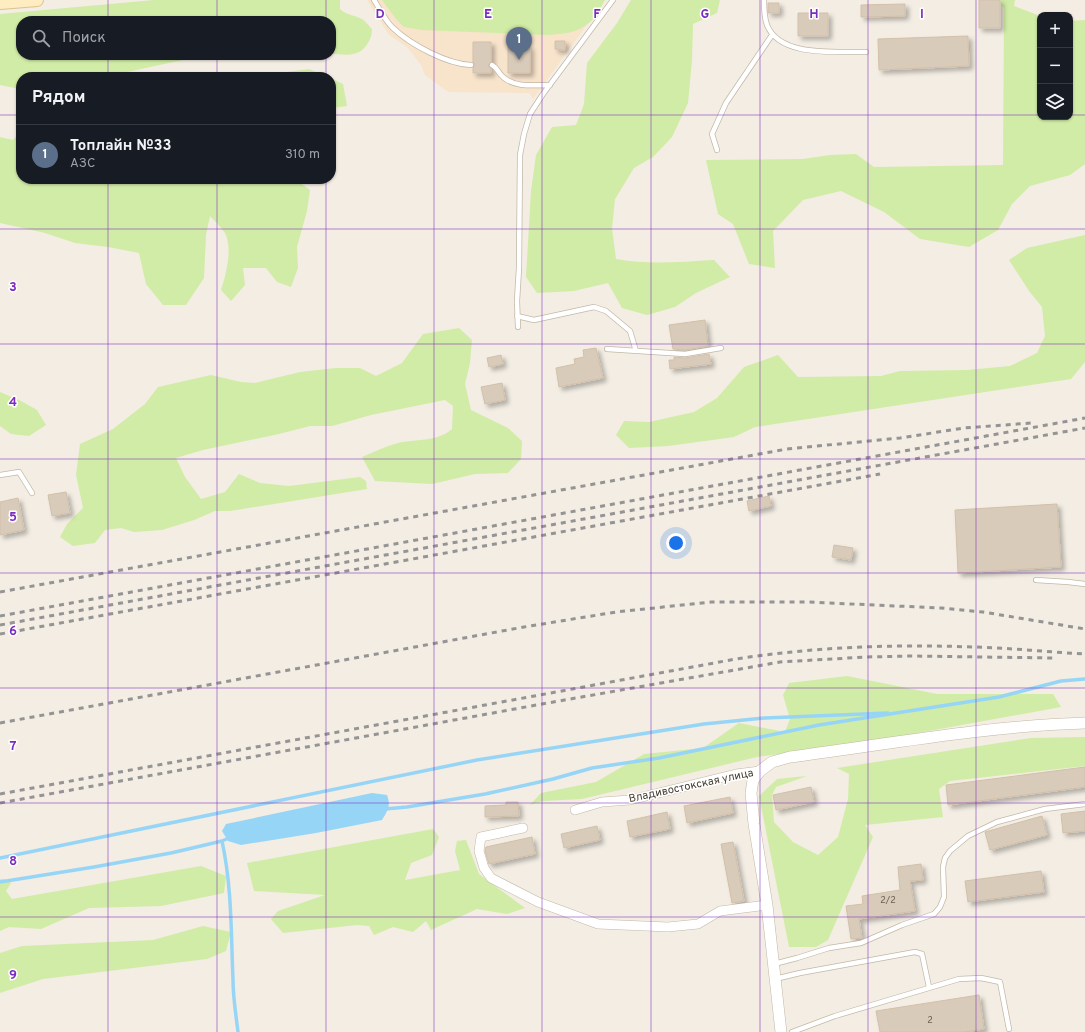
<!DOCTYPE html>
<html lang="ru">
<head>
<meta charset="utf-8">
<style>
	body { margin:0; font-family:Overpass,sans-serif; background:#20242c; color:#f1f3f6 }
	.controls { position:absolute; right:12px; top:12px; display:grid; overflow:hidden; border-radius:8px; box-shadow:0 1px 3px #0004 }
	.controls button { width:36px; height:36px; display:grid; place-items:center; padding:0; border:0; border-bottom:1px solid #363941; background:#171b24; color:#f1f3f6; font:20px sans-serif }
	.you { position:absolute; left:676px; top:543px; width:14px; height:14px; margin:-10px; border:3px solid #fff; border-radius:50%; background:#1a73e8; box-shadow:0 0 0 6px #1a73e833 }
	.badge { display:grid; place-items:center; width:26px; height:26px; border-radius:50%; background:#d93025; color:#fff; font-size:13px; font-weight:700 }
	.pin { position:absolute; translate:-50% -33px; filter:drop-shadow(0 1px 2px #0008) }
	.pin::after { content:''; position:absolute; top:21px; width:14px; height:12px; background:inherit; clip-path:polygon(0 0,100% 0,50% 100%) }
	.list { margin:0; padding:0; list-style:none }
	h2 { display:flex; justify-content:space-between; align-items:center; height:52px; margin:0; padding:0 16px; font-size:17px }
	h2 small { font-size:13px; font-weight:400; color:#9ea1a6 }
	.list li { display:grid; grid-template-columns:26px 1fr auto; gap:12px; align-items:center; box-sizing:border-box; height:60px; padding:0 16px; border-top:1px solid #363941 }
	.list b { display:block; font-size:15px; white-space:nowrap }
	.list p { margin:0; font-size:13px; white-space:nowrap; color:#9ea1a6 }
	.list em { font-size:13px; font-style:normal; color:#9ea1a6 }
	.icon { flex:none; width:22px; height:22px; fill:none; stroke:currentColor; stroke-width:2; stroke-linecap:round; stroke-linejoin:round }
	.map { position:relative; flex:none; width:1085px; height:1032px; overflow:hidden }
	.search { position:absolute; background:#171b24; box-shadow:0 1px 3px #0004; left:16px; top:16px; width:320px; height:44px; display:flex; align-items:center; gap:10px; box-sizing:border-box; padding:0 14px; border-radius:16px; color:#9ea1a6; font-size:15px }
	.panel { position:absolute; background:#171b24; box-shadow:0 1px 3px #0004; left:16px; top:72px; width:320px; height:112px; border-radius:16px }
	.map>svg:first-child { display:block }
	.commercial { fill:#f8e3cb }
	.green { fill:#d1eca6 }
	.water { fill:#97d5f7 }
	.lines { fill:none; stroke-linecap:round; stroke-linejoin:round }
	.stream { stroke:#97d5f7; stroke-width:3.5 }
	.building { fill:#d9cbba; stroke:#d2c0a9; filter:url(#shadow) }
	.service-casing { stroke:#c3b8a7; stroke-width:6 }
	.minor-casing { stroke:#c3b8a7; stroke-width:10 }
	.tertiary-casing { stroke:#c3b8a7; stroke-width:12 }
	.secondary-casing { stroke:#dbc38f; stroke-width:14 }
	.service { stroke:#fff; stroke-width:4.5 }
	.minor { stroke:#fff; stroke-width:9 }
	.tertiary { stroke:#fff; stroke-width:11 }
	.secondary { stroke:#ffedc1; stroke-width:12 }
	.rail { stroke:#949494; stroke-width:3; stroke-dasharray:5 5; stroke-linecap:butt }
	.grid { fill:none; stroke:#7b2cbf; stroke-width:1; stroke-opacity:0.55 }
	.labels { text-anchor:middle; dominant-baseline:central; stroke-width:3; stroke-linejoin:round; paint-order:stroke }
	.number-label { font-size:9px; fill:#6b6054 }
	.street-label { font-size:11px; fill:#463d32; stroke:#fff }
	.grid-label { font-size:13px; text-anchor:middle; font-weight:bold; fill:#7b2cbf; stroke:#fff; stroke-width:3; stroke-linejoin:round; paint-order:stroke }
</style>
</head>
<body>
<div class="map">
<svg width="1085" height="1032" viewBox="0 0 1085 1032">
	<defs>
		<filter id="shadow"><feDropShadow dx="3.5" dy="3.5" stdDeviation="2" flood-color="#0004"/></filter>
	</defs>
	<rect width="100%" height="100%" fill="#f3ede3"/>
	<path class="commercial" d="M367 0H605L533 99 531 95 529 93 449 92 444 89 425 75 421 65 407 47 389 35Z"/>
	<path class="green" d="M154 0H340V9C346 15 354 15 362 19 365 21 368 25 372 29 372 36 370 40 366 46 356 58 345 54 331 54V21H21V55H220L188 59 103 77H21V88H15L0 85V14Z
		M382 0H605C601 7 596 18 589 23 577 33 562 34 547 35L422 30 404 27 396 19Z
		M631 0H720L717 13 693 24 692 60 688 103 672 137 653 157 634 168 615 199 612 228 616 259C648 265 681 262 714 260L730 277 696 293 675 307 647 315 622 308 608 283 574 291 537 293 526 277 531 191 536 155 552 127 576 125 584 104 587 63 617 23Z
		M995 0H1015L1014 6 1040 16V117H1070V21L1085 20V164L1070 175 1030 186 1012 204 998 230 969 247 920 239 884 212 841 191 803 200 773 231 775 268 749 264 733 224 718 214 706 160 803 159 830 155 856 154 874 167 1003 165 1004 8Z
		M309 69 328 77H225L257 76Z
		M331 78 343 84 347 106 331 108Z
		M21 131V179H295L310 190 307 211 297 247 298 268 291 287 277 282 266 268H243L245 285 231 301 221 290C226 275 233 248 225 233 221 227 215 221 210 216L206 235 204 278 186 305H163L146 284 139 253 108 247 75 243 45 233 0 223V137L13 140Z
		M1085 235V362L1071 379 755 427 734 437 668 446 629 448 616 435 624 421 649 422 694 412 717 398 744 367 778 355 798 377 881 376 900 371 967 370 1010 366 1037 353 1045 336 1042 307 1029 291 1009 260 1027 248Z
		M459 328 472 340 470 363 465 384 471 410 508 428 522 441 521 459 508 473 475 474 432 484 375 481 362 457C374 452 386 446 398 443 415 439 438 442 452 429L453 406 445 400 371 415 332 426H310L279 434 203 450 176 458 185 477 201 499 225 492 239 474 260 483 289 486 360 477 366 481 367 489 230 511H215L194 520 162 530 134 532 121 528 105 530 95 543 73 546 60 537 67 524 83 508 76 475 80 444 113 429 145 404 158 387 211 375 241 382 255 383 300 372 336 368H360L376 376 402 363 423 334Z
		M0 392 21 401 37 410 46 425 29 436 11 434 0 426Z
		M847 676 937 694H1053L1061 707 874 741 757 757 582 799 543 801 530 805 541 793 596 782 644 754 703 748 739 723 785 732 790 719 783 695 789 683Z
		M1085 737V766L950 781 939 789 943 817 865 825 873 837 828 940 816 947H789L759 796 777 779 807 776 776 787 772 795 774 822 793 842 818 855 838 837 848 799 849 774 837 768 1031 738Z
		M433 829 439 837 432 855 411 863 405 880 460 870 455 851 457 841 466 840 479 874 525 908 507 914 477 909 431 930 426 921 413 932 393 927 374 935 369 926 357 925 283 933 271 919 278 911 325 895 254 891 247 863Z
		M201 866 226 876 224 893 161 906 89 908 41 929 9 927 0 931V879H4L11 883 6 891 12 899Z
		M203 926 231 932 226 951 207 959 43 979 0 993V953L22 946 153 940Z"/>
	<path class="water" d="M372 793 387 795C391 806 388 810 382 820L316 833 241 845 228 841 222 831 226 824Z"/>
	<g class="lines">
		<path class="stream" d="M385 809 407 807 485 794 553 779 592 768 659 758 819 725 999 697 1061 681 1085 679
			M222 841C232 887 231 934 233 980 233 998 236 1015 238 1032
			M0 858 477 760 704 724 765 718 888 713
			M0 882 94 867 171 853 222 841 231 837"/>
	</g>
	<path class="building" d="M979 0H1000V28H979Z
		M768 3H779V13H768Z
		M905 4V16L861 17V5Z
		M798 13H828V36H798Z
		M968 36 969 66 879 70 878 39Z
		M555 41H565V50L555 49Z
		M473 42H491V62L488 65 491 69V73H473V68L475 65 473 62Z
		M508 46H530V73H508Z
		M705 320 708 346 685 350 673 349 669 325Z
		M596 348 603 378 559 387 556 368 575 364 574 359 584 357 583 350Z
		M709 354 711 364 670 369 669 360H674V357L685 358Z
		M501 355 503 364 489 367 487 358Z
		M502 383 505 400 485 404 481 387Z
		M66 492 70 513 52 516 48 495Z
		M769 496 771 506 749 511 747 501Z
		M18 498 24 530 0 535V502Z
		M1057 504 1061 567 958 573 955 510Z
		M834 545 853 548 851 560 832 557Z
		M1085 767V787L948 805 946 785Z
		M811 787 814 802 776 810 773 795Z
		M730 797 733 813 687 823 684 806Z
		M506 802H518L519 816 485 817V806L506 805Z
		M1085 811V831L1063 833 1061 814Z
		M667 812 670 829 630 837 627 821Z
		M1042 816 1047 835 990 850 985 832Z
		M597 826 600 840 564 848 561 834Z
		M532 837 535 854 489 864 485 851 486 847Z
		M733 842 744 901 732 903 721 844Z
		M921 864 923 880 910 881 915 911 859 919 862 938 851 939 846 906 863 904 862 896 900 890 898 867Z
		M1041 871 1044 892 968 902 965 881Z
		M979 995 984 1029 964 1032H880L876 1011Z"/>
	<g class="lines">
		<defs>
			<path id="service" d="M374 0C380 9 385 21 393 28 411 45 447 64 471 65
				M764 0C764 8 764 17 767 25 780 58 837 51 866 52
				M492 65C498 68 498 73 503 77 515 88 535 85 550 85
				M717 150 712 134 726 103 772 35
				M517 316 534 320 594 307 606 311 630 331 636 351
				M518 327 517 301 519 268 520 155 524 134 530 114 543 94 613 0
				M607 349 685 354 721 348
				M0 475 19 472 32 493
				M1036 580 1068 582 1085 584
				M774 964 797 958 829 948 861 943 902 925 934 914 940 907 944 897 943 867 945 858 950 851 968 836 997 822 1045 809 1085 804
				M775 979 800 973 915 952 922 954 929 987
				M792 1032 835 1016 959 979 981 978 1000 982 1009 1029"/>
			<path id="minor" d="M575 810 602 802 630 800 736 774 760 771
				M523 828 481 837 479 851 484 868 491 878 538 902 598 924 668 927 698 924 720 911 767 905"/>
			<path id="tertiary" d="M781 1032 767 905 754 824 751 793 753 780 760 771 772 762 790 757C888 744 986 726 1085 723"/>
			<path id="secondary" d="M0 3 37 0"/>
		</defs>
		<use href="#service" class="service-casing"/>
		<use href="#minor" class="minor-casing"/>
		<use href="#tertiary" class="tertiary-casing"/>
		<use href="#secondary" class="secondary-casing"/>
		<use href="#service" class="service"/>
		<use href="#minor" class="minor"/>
		<use href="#tertiary" class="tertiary"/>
		<use href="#secondary" class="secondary"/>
		<path class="rail" d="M0 592 787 449 900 438 964 428 1031 423
			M0 616 1085 418
			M0 625 1085 428
			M0 634 880 474
			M0 723 524 627 616 612 711 602H807L941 608 983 612 1085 629
			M0 794 736 659C815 647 892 644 973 647 1010 648 1048 652 1085 654
			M0 803 542 704 780 662 866 657 911 656 1055 658"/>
	</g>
	<path class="grid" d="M108 0V21M217 0V21M326 0V21M434 0V1032M542 0V1032M651 0V1032M760 0V1032M868 0V1032M976 0V1032M108 55V77M217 55V77M326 55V77M0 115H21M331 115H1040M1070 115H1085M108 179V1032M217 179V1032M326 179V1032M0 229H1085M0 344H1085M0 459H1085M0 573H1085M0 688H1085M0 803H1085M0 917H1085"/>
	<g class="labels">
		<g class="number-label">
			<text x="888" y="900">2/2</text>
			<text x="930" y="1020">2</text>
		</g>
		<g class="street-label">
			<text transform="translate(691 786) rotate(-12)">Владивостокская улица</text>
		</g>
	</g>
	<g class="grid-label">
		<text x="380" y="18">D</text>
		<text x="488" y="18">E</text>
		<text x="597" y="18">F</text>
		<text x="705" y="18">G</text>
		<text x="814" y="18">H</text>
		<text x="922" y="18">I</text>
		<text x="13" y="291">3</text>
		<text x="13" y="406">4</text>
		<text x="13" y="521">5</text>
		<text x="13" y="635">6</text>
		<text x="13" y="750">7</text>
		<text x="13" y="865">8</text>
		<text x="13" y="979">9</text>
	</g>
</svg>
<div class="controls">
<button>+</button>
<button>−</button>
<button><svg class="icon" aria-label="layers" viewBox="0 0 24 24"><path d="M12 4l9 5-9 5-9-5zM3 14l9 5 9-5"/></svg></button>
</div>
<div class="you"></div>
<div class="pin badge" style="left:519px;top:60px;background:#5c6f8a">1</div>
<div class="search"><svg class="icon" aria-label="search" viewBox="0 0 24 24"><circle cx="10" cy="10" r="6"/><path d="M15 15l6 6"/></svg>Поиск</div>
<section class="panel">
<h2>Рядом<small></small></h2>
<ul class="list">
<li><span class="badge" style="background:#5c6f8a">1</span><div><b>Топлайн №33</b><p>АЗС</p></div><em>310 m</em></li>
</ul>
</section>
</div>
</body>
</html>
